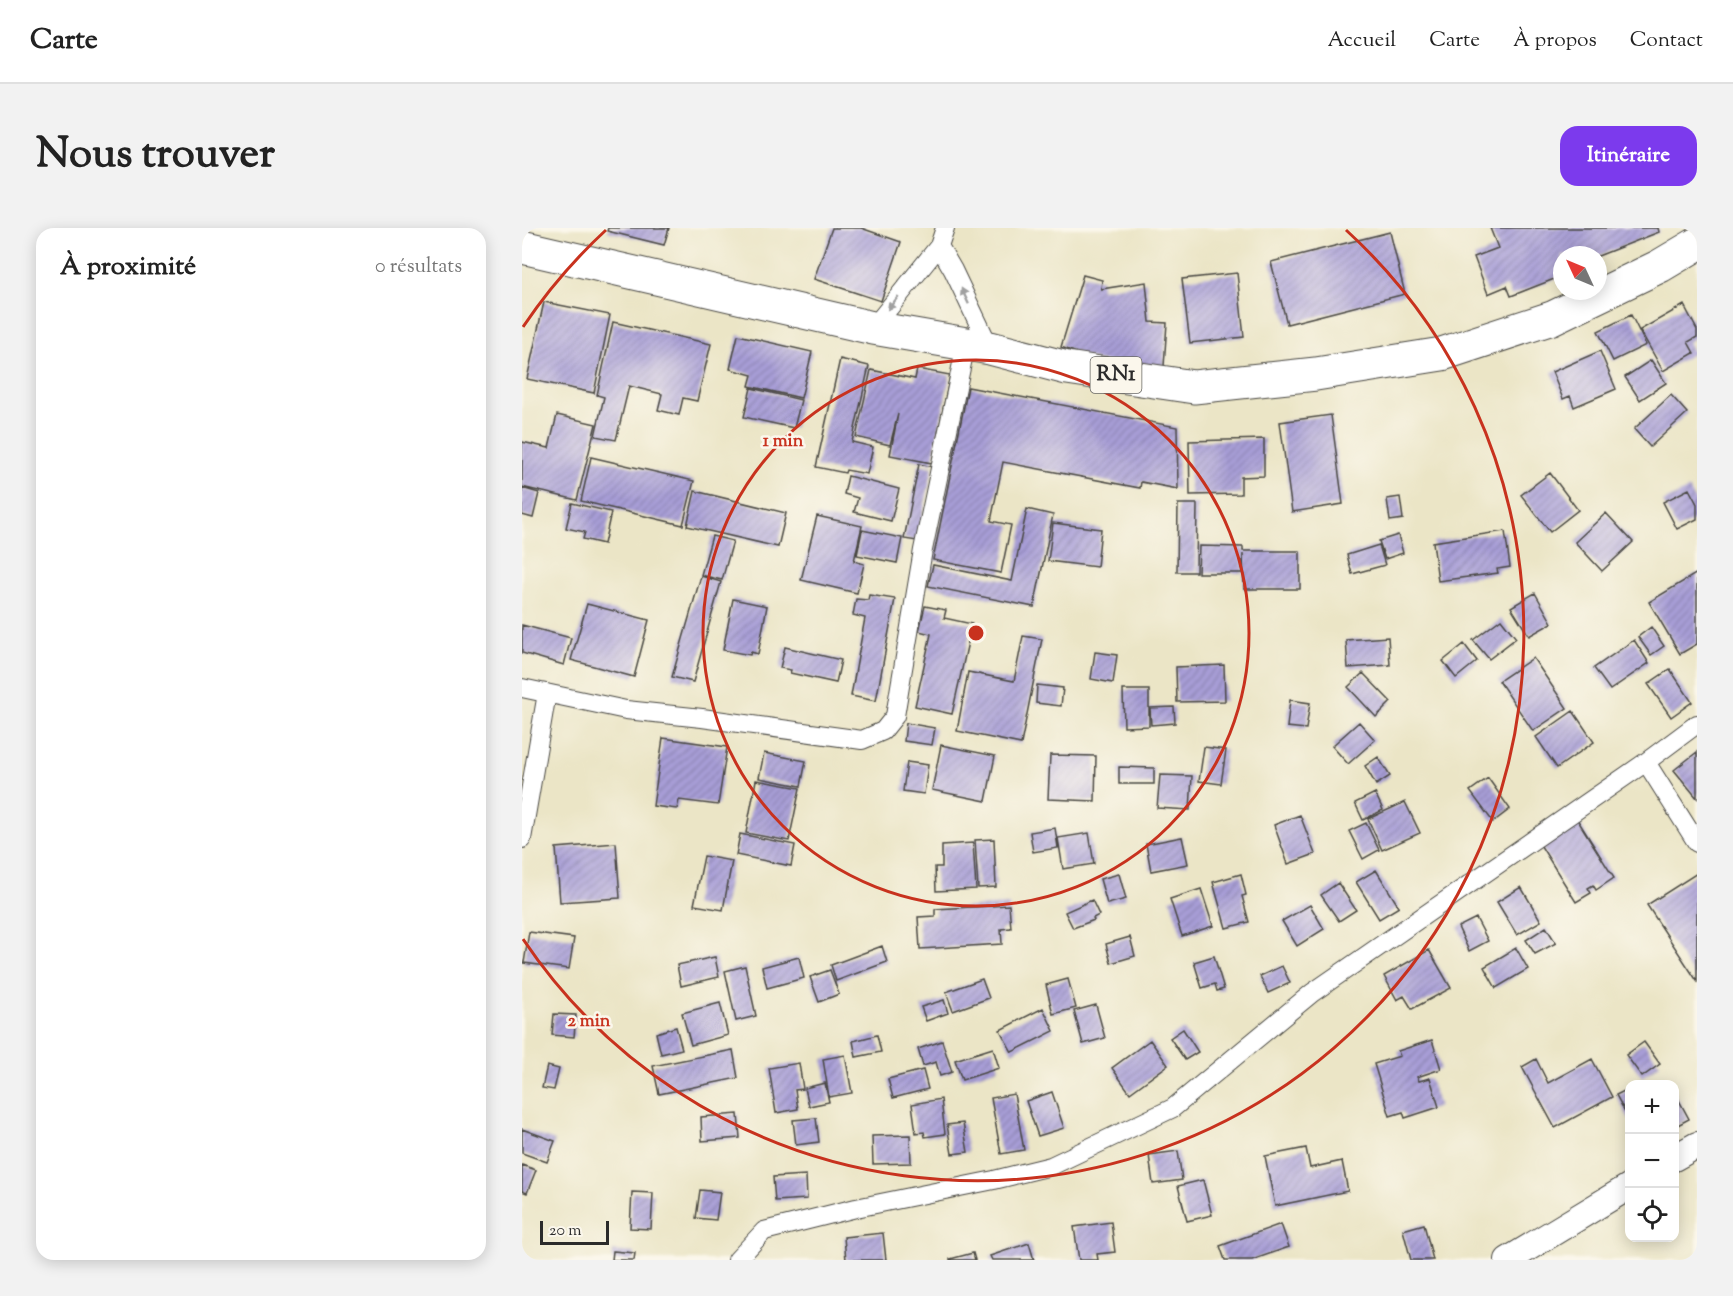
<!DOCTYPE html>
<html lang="fr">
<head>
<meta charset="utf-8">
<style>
	body { margin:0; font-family:"Sorts Mill Goudy",serif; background:#f2f2f2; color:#222 }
	.controls { position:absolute; right:18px; bottom:18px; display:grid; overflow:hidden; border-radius:12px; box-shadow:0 3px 15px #0003 }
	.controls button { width:54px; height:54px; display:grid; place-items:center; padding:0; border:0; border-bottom:2px solid #e0e0e0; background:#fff; color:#222; font:30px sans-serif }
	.compass { position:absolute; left:1031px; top:18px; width:54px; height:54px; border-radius:50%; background:#fff; box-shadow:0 3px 15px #0003; rotate:314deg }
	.scale { position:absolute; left:18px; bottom:15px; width:69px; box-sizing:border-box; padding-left:6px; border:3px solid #2b2b2b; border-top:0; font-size:16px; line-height:21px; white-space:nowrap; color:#2b2b2b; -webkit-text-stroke:4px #fbf7ec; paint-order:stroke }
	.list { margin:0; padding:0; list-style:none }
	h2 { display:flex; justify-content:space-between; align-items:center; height:78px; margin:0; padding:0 24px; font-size:26px }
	h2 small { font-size:20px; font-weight:400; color:#767676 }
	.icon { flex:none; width:33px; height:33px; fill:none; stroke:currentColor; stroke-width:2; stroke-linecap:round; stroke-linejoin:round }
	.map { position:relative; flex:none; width:1175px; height:1032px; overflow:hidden; border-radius:18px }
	header { display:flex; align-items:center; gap:36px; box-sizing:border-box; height:84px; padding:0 30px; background:#fff; border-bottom:2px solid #e0e0e0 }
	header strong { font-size:28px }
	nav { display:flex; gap:33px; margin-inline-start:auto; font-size:21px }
	.intro { display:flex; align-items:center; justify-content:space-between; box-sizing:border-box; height:144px; padding:0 36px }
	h1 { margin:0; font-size:42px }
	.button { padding:15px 27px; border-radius:18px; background:#7c3aed; color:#fff; font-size:21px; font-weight:700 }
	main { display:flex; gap:36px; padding:0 36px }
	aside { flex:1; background:#fff; border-radius:18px; box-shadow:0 3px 15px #0003 }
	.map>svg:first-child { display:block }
	.building { fill:url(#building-hatch) }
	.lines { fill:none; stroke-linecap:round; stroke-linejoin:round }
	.street-casing { stroke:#484742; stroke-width:20 }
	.secondary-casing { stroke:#484742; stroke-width:28 }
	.highway-casing { stroke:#484742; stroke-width:35 }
	.street { stroke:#fff; stroke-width:18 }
	.secondary { stroke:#fff; stroke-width:26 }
	.highway { stroke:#fff; stroke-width:33 }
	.oneway { fill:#a0a0a0 }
	.ring { fill:none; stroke:#c8321e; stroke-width:3 }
	.labels { text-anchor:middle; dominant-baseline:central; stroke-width:5; stroke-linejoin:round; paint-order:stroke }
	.shield { fill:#fbf7ec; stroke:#696865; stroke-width:1.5 }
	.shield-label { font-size:21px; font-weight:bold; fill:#2b2b2b }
	.centre { fill:#c8321e; stroke:#fbf7ec; stroke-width:3 }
	.ring-label { font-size:18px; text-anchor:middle; font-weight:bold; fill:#c8321e; stroke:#fbf7ec; stroke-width:5; stroke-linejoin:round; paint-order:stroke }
</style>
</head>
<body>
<header>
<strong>Carte</strong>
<nav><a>Accueil</a><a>Carte</a><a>À propos</a><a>Contact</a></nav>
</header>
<div class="intro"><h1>Nous trouver</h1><a class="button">Itinéraire</a></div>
<main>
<aside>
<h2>À proximité<small>0 résultats</small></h2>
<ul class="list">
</ul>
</aside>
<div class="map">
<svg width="1175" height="1032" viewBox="0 0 1175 1032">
	<defs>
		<pattern id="building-hatch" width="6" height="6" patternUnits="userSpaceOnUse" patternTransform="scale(1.5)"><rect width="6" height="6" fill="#a89ed7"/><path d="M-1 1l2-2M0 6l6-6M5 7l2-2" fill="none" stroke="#8981af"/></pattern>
	</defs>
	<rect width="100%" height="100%" fill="#fbf7ec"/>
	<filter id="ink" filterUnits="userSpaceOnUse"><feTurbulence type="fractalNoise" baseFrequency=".0167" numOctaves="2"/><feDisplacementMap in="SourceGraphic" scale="12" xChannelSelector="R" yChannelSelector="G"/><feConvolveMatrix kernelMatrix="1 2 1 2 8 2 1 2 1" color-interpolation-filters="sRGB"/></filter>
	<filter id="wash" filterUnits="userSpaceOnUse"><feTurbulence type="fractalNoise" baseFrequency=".008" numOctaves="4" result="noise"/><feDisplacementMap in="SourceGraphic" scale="24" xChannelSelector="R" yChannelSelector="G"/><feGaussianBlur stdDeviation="1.35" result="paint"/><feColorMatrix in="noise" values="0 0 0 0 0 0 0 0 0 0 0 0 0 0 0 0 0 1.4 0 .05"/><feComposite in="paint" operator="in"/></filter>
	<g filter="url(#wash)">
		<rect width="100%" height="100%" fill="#ebe5c6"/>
		<g id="blocks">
			<path class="building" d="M86 0H147L142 17 85 3Z
				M310 0H339L379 14 359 73 292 51Z
				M968 0H1136L1137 4 1076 28 1040 27V48L989 68 985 58 966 66 952 29 976 20Z
				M868 4 883 66 765 96 749 34Z
				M715 45 722 109 668 115 660 51Z
				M561 47 580 52 579 61 624 54 628 94 645 95 642 138 576 133 539 119Z
				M22 74 88 87 72 165 5 151Z
				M1162 77 1175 102V109L1166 114 1172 125 1141 143 1118 102Z
				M1109 87 1124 117 1091 133 1076 103Z
				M91 94 189 116 175 173 161 170 157 187 136 182 140 166 107 158 94 212 73 208 82 169 75 167Z
				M216 107 290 124 279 170 227 158 230 147 208 141Z
				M1078 123 1094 161 1052 179 1048 168 1041 171 1030 144Z
				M318 131 347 138 330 214 351 219 345 246 324 242 323 245 294 239Z
				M1129 132 1144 155 1118 172 1103 149Z
				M395 141 428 147 410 235 368 227 376 186 368 217 334 209 349 142 393 151Z
				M446 159 655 199 656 261 619 254 618 260 481 234 469 293 489 297 479 345 411 332Z
				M229 160 279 172 272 200 222 189Z
				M1149 167 1165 185 1128 219 1112 201Z
				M35 187 74 196 55 272 0 259V214L27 220Z
				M809 187 821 276 770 284 758 194Z
				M742 211V248L719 249V266L668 267 667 213Z
				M69 229 172 253 161 297 59 273Z
				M397 236 411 239 395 313 382 311Z
				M1028 245 1056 282 1028 304 999 267Z
				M326 248 377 261 369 293 332 284 336 270 322 266Z
				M0 260 17 265 11 290 0 287Z
				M1167 261 1175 276V291L1155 301 1141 274Z
				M173 263 264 285 256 319 165 298Z
				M878 269 881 291 868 293 865 271Z
				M50 275 89 284 82 316 61 311 63 304 44 300Z
				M656 276H675L674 344H655Z
				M505 281 531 287 512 379 406 358 411 337 490 353Z
				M1084 285 1111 314 1080 343 1053 314Z
				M295 288 340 298 332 333 342 336 335 365 279 352Z
				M531 295 579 301 575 339 526 333Z
				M340 302 380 310 375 335 335 327Z
				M983 303 988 339 975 341 976 345 916 353 911 314Z
				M876 307 881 325 863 331 857 313Z
				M190 308 211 313 200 352 179 347Z
				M857 317 863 337 830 346 825 327Z
				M677 318 721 319V323H778V361H722L721 326 720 345H676Z
				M1175 345V416L1158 426 1127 374Z
				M179 348 199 354 171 454 150 449Z
				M1013 365 1030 395 1007 408 989 379Z
				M347 367 373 371 354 473 329 468 343 390 331 387 334 371 346 372Z
				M211 371 245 378 236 426 229 424 228 427 201 422Z
				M65 376 127 392 112 449 49 432Z
				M403 378 424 382 422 390 450 396 430 486 393 478 409 406 397 403Z
				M979 391 994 410 967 431 951 412Z
				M0 397 49 410 42 437 0 425Z
				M1129 399 1142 418 1129 427 1116 409Z
				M501 408 520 411 499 516 435 503 446 444 492 453Z
				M866 409 868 437 826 440 824 412Z
				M1112 412 1127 435 1088 462 1072 440Z
				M942 416 955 433 934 450 921 433Z
				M263 419 319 432 314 455 268 445 269 442 258 440Z
				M573 424 595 427 591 455 569 451Z
				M1011 430 1045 480 1011 503 977 453Z
				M702 437 703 473 655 474 654 439Z
				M1148 441 1170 474 1149 489 1126 456Z
				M841 445 869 474 854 489 826 459Z
				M515 457 541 460 539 478 514 475Z
				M601 462H627V498L602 499Z
				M768 472 788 475 784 501 765 499Z
				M652 479 653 495 629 497 628 480Z
				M1051 483 1072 514 1035 540 1014 509Z
				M837 494 853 512 826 536 810 518Z
				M384 495 413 500 410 517 382 513Z
				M141 510 205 519 196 577 157 572 155 581 131 578Z
				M419 517 473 528 464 573 410 562Z
				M682 519 704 522 699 556 677 553Z
				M1175 524V570L1152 542Z
				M242 525 284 533 279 558 237 550Z
				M528 527 574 528 573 573 526 571Z
				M856 529 868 548 854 557 843 538Z
				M385 534 406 537 402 566 381 563Z
				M597 539 632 540V556H597Z
				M638 547 670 548 668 582 635 580Z
				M966 550 988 581 971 594 948 563Z
				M234 552 278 560 267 613 224 605Z
				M853 565 861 582 841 592 833 575Z
				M883 574 898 605 860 622 846 591Z
				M778 587 793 626 766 636 752 597Z
				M1055 591 1092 650 1074 662 1071 657 1066 660 1069 665 1054 674 1017 615Z
				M844 595 857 622 841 631 827 603Z
				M533 600 536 620 511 624 508 604Z
				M567 605 572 636 541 641 536 610Z
				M218 606 273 617 269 638 214 627Z
				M660 609 666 636 629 643 624 616Z
				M472 611 474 659 456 660 453 612Z
				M94 615 98 670 38 674 34 620Z
				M451 615 454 661 414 663 413 639H420V617Z
				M182 628 210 633 201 682 172 677Z
				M854 642 877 679 857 691 834 654Z
				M1175 645V753L1125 677Z
				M597 646 604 671 585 676 578 651Z
				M719 646 724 667 720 668 727 694 704 700 691 654Z
				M816 655 834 682 817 693 799 667Z
				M999 659 1019 693 995 707 975 674Z
				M679 661 691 698 660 708 648 671Z
				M570 672 577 687 571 690 572 692 551 700 543 684Z
				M487 677 489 700 479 701 480 716 398 721 396 689 413 688V681Z
				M788 677 802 701 775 718 760 693Z
				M954 690 966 713 947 723 936 699Z
				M1024 699 1034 715 1013 726 1004 712Z
				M7 704 52 710 47 741 2 735Z
				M608 709 613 728 589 735 584 716Z
				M360 718 365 734 314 753 309 737Z
				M994 720 1006 741 974 760 962 739Z
				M907 722 929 760 890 781 882 768 875 772 862 748Z
				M692 728 702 761 695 763 693 756 680 760 672 734Z
				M193 729 197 749 159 758 155 737Z
				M277 729 282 750 245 760 240 739Z
				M223 738 234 788 214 793 203 743Z
				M760 738 768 755 746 765 738 748Z
				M308 742 317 766 297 774 288 749Z
				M460 751 467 770 431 783 424 764Z
				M546 751 554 780 531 786 524 757Z
				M422 772 426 785 404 793 399 779Z
				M198 775 206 807 169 817 160 785Z
				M574 777 583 810 561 816 552 783Z
				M521 780 532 803 490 824 478 802Z
				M32 786 54 787 52 809 30 807Z
				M154 799 160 821 139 826 134 805Z
				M661 801 676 824 663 832 648 810Z
				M355 807 359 824 334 829 331 813Z
				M628 812 646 837 608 865 590 840Z
				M910 812 919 841 895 849 897 853 908 850 917 879 883 890 881 884 868 888 852 836 878 828 876 823Z
				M420 813 430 844 418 848 414 834 401 838 396 821Z
				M1122 814 1138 836 1120 849 1104 827Z
				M471 820 477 840 440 852 433 832Z
				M211 822 216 850 137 866 131 838Z
				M323 827 330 865 307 869 301 831Z
				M1014 831 1026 855 1070 831 1090 869 1033 900 1000 839Z
				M277 835 281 861 273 862 276 881 254 885 247 840Z
				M25 838 37 841 32 862 20 860Z
				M401 842 406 861 371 870 366 851Z
				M303 855 307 874 287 878 283 860Z
				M1108 860V893L1094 867Z
				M1152 863 1167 891 1154 898 1152 894Z
				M530 864 542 900 516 908 504 873Z
				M492 866 502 922 479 926 469 870Z
				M419 871 423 906 403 909 402 904 394 905 390 876Z
				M216 886 218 910 180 913 179 889Z
				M294 890 297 914 274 917 271 892Z
				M441 895 446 924 430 926 425 897Z
				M0 901 33 913 25 934 0 925Z
				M388 907 389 935 351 936 350 908Z
				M784 920 788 940 820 933 826 963 753 978 743 928Z
				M656 923 660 952 631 956 627 927Z
				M0 937 14 942 5 965 0 963Z
				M284 947 285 971 253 973 251 949Z
				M681 952 690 987 665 993 656 958Z
				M178 962 198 964 194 992 174 990Z
				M110 964 131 965 129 1001 108 1000Z
				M589 994 593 1024 575 1026 576 1032H557L552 999Z
				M759 996 767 1019 730 1032H703L698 1018Z
				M902 996 911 1032H889L881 1002Z
				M361 1005 364 1032H324L322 1009Z
				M507 1015 512 1032H470L468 1028Z
				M91 1023 113 1025 112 1032H90Z
				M451 1025 453 1032H428V1031Z"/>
		</g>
	</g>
	<g filter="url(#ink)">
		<use href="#blocks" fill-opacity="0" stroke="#484742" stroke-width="1.5"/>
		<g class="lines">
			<defs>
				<path id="street" d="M417 18 431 42 468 120
					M351 100 417 18 423 0
					M0 460 104 482 180 490 340 512 361 503 373 488 401 322 444 116
					M1124 534 1175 615
					M0 611 25 465
					M215 1032 242 1003 334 980 472 952 529 938 651 880 790 765 1124 534 1175 496"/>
				<path id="secondary" d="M1152 930 1175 917
					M986 1032 1108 958"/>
				<path id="highway" d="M0 19 351 100 468 120 545 140 672 159 794 146 920 126 1030 90 1138 38 1175 16"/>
			</defs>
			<use href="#street" class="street-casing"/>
			<use href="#secondary" class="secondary-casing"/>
			<use href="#highway" class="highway-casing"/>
			<use href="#street" class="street"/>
			<use href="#secondary" class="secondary"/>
			<use href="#highway" class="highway"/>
		</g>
		<defs><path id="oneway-solid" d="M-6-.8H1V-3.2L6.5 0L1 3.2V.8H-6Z" transform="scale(1.5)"/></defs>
		<g class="oneway">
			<use href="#oneway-solid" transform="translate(443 68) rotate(-115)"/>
			<use href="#oneway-solid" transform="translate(371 75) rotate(129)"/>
		</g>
	</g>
	<g class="ring">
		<circle cx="454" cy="405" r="273"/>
		<path d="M1 99A547 547 0 0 1 84 2M824 2A547 547 0 1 1 1 711"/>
	</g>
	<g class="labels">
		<rect class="shield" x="568.5" y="129" width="51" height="36" rx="4.5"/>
		<g class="shield-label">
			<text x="594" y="147">RN1</text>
		</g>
	</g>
	<circle cx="454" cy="405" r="9" class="centre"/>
	<g class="ring-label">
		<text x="261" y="218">1 min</text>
		<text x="67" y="798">2 min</text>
	</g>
</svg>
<div class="controls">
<button>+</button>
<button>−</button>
<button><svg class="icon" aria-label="locate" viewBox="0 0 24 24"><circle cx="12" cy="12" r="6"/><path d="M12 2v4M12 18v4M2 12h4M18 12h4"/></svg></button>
</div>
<svg class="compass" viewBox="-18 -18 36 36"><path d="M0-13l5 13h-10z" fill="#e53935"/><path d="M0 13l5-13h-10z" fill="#767676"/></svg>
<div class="scale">20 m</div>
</div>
</main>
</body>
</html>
